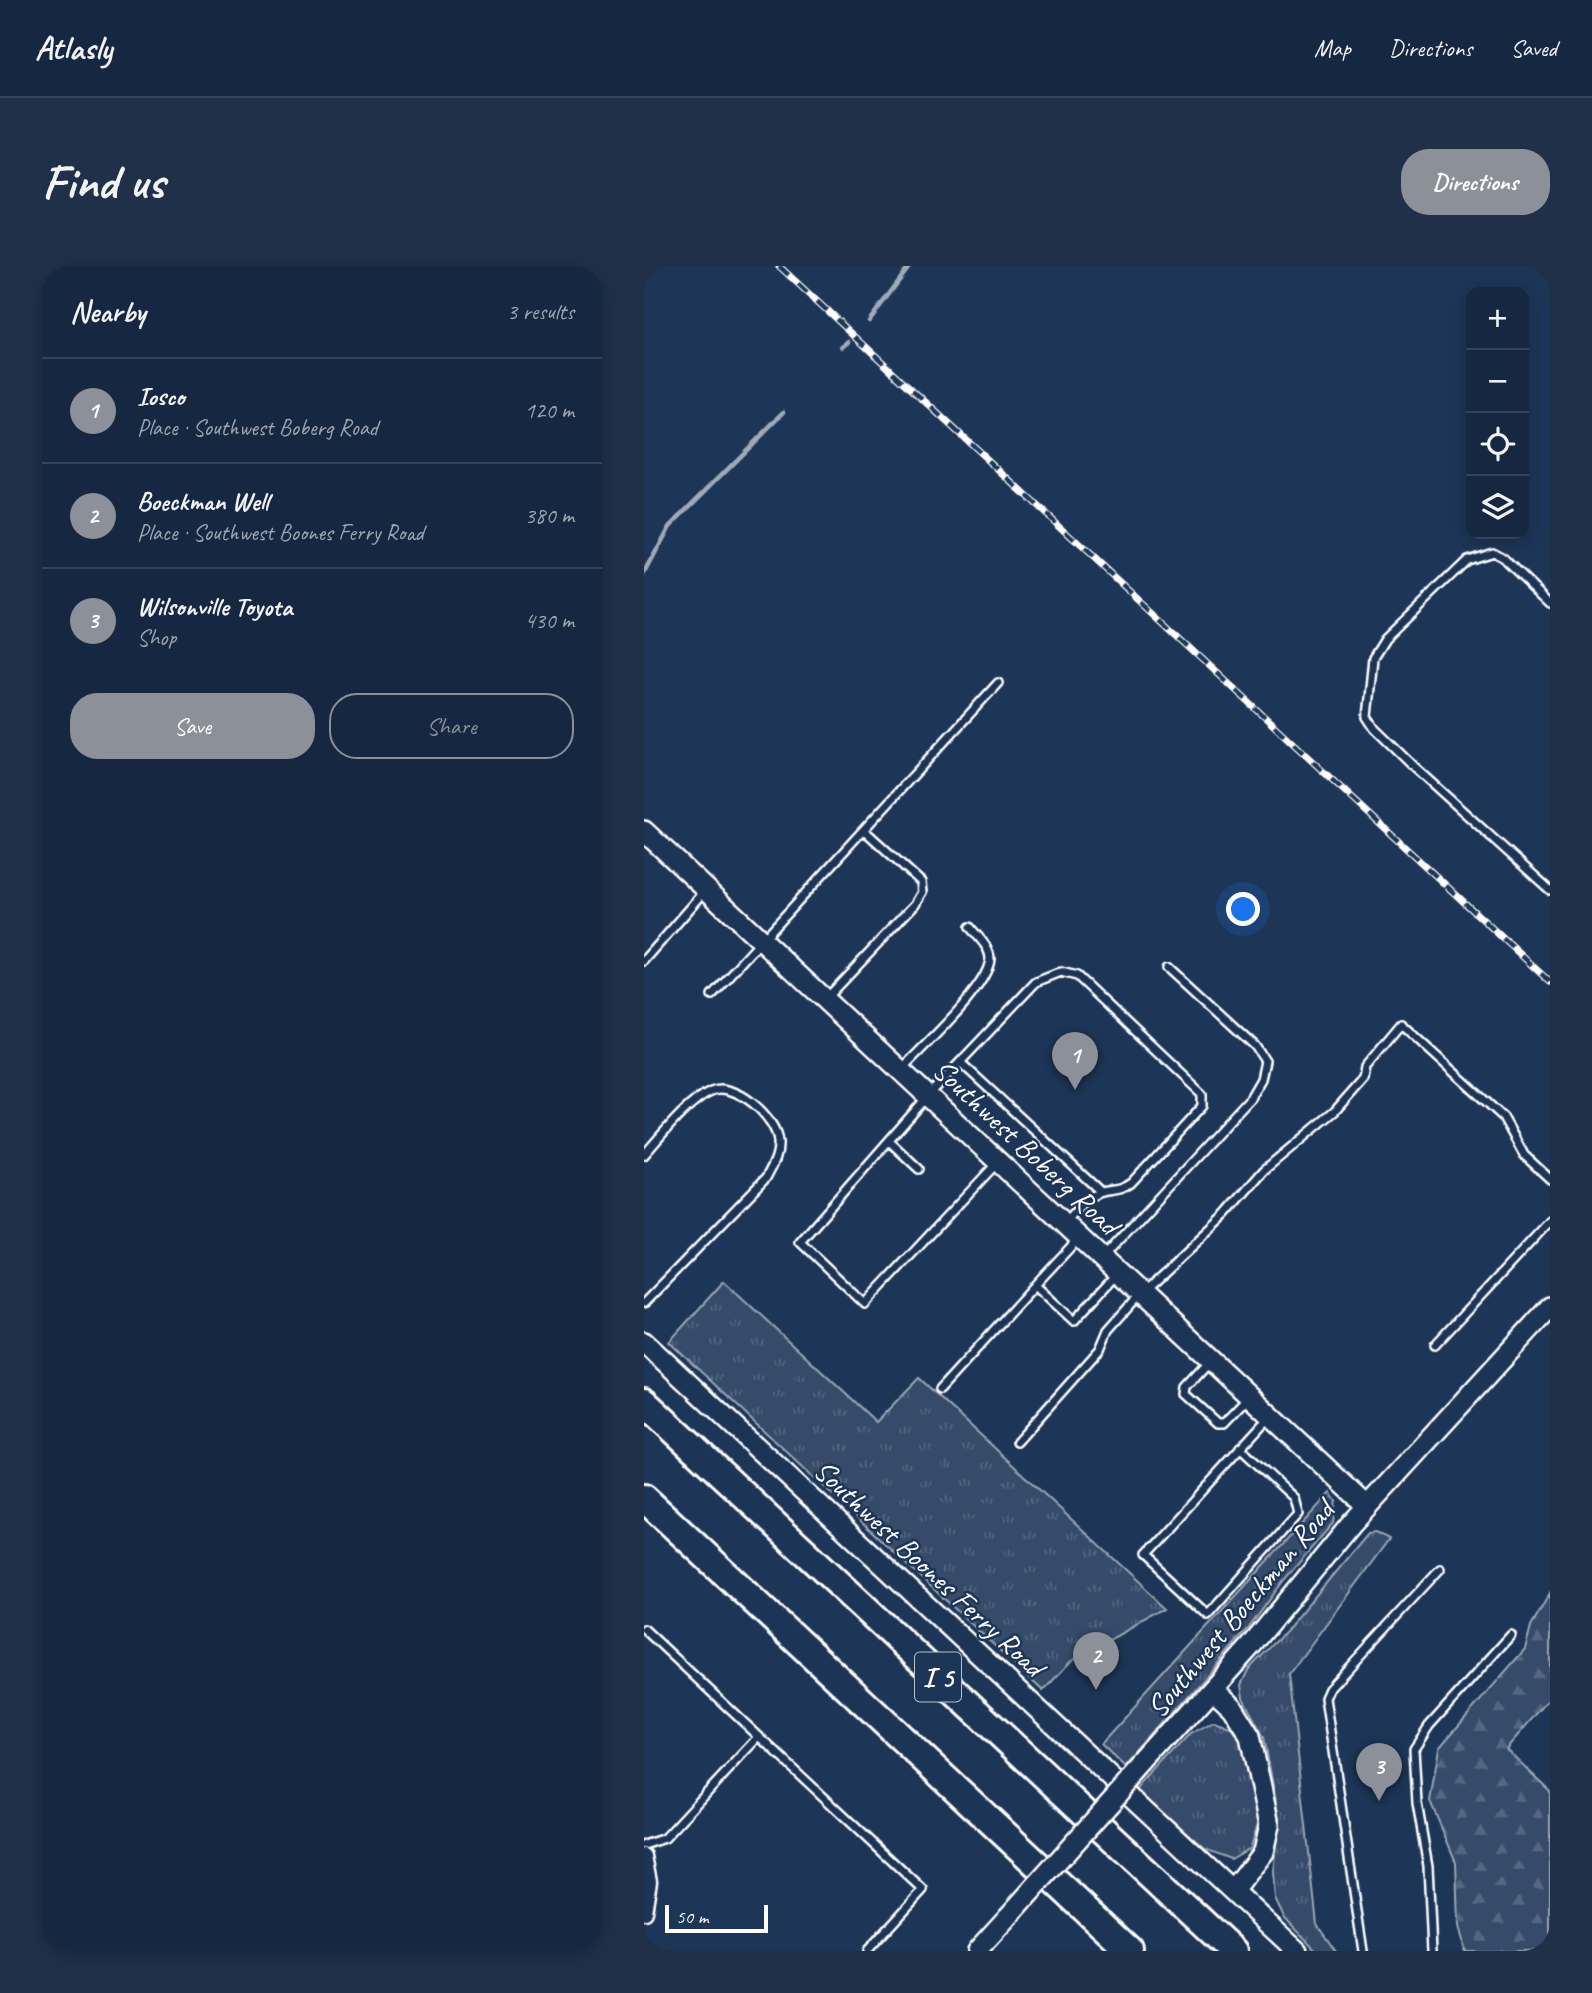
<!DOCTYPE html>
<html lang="en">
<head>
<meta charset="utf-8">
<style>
	body { margin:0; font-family:Caveat,sans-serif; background:#1f3048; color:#f1f3f6 }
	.controls { position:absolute; right:21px; top:21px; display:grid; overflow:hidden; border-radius:14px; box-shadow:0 4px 18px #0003 }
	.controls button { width:63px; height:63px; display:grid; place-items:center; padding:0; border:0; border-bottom:2px solid #35445a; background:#162841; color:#f1f3f6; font:35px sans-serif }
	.scale { position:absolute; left:21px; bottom:18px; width:103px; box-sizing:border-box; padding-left:7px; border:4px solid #fff; border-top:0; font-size:19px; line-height:24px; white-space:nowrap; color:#fff; -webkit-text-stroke:5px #1d3557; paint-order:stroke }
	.you { position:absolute; left:600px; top:644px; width:24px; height:24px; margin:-18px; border:5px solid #fff; border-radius:50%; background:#1a73e8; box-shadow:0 0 0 10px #1a73e833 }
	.badge { display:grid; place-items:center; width:46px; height:46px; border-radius:50%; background:#8c9099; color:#fff; font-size:23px; font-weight:700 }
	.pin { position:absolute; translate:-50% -58px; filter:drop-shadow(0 2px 4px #0008) }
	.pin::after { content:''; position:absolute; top:37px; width:24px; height:21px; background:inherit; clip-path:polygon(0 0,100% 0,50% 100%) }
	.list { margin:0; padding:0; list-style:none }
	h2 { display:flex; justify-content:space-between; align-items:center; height:91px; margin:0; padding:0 28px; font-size:30px }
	h2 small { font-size:23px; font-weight:400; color:#9ea6b1 }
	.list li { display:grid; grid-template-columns:46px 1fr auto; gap:21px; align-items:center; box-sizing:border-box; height:105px; padding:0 28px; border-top:2px solid #35445a }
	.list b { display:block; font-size:26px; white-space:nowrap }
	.list p { margin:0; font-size:23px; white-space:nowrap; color:#9ea6b1 }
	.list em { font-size:23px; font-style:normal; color:#9ea6b1 }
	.actions { display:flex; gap:14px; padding:21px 28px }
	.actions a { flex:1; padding:16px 0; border:2px solid #8c9099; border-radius:28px; text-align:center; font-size:24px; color:#8c9099 }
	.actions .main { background:#8c9099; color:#fff }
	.icon { flex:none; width:38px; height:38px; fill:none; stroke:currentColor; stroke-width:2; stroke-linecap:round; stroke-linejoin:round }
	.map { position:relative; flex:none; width:906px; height:1685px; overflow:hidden; border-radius:28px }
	header { display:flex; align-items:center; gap:42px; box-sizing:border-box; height:98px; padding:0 35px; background:#162841; border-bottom:2px solid #35445a }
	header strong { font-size:33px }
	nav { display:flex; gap:38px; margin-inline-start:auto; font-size:24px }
	.intro { display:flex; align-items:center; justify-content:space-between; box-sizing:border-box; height:168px; padding:0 42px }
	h1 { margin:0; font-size:49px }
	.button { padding:18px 32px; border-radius:28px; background:#8c9099; color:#fff; font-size:24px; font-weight:700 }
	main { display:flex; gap:42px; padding:0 42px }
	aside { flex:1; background:#162841; border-radius:28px; box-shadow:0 4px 18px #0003 }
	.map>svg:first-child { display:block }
	.grass { fill:url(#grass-tufts); stroke:#9aa5b4; stroke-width:2 }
	.forest { fill:url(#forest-firs); stroke:#9aa5b4; stroke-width:2 }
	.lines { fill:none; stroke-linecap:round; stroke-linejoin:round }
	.stream { stroke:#a0aab8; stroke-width:4.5 }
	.lane-casing { stroke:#fff; stroke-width:12 }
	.street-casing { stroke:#fff; stroke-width:19 }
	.secondary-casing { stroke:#fff; stroke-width:24 }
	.highway-casing { stroke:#fff; stroke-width:32 }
	.lane { stroke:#1d3557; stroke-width:7 }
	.street { stroke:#1d3557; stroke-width:14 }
	.secondary { stroke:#1d3557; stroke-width:19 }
	.highway { stroke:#1d3557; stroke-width:26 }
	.rail-casing { stroke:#fff; stroke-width:7 }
	.rail { stroke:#1d3557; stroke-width:4.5; stroke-dasharray:13; stroke-linecap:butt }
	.secondary-bridge-casing { stroke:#fff; stroke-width:24; stroke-linecap:butt }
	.secondary-bridge { stroke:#1d3557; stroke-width:19 }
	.labels { text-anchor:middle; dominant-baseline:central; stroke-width:5; stroke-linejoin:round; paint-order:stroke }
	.shield { fill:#1d3557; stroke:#bbc2cd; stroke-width:2 }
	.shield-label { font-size:28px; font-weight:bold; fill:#fff }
	.street-label { font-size:30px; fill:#fff; stroke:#1d3557 }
</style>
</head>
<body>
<header>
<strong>Atlasly</strong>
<nav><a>Map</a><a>Directions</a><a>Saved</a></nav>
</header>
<div class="intro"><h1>Find us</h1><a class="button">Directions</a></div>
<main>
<aside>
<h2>Nearby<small>3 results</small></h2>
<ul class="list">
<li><span class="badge">1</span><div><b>Iosco</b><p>Place · Southwest Boberg Road</p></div><em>120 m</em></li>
<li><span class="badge">2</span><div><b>Boeckman Well</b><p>Place · Southwest Boones Ferry Road</p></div><em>380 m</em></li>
<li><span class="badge">3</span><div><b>Wilsonville Toyota</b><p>Shop</p></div><em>430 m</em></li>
</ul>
<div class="actions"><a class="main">Save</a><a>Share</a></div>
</aside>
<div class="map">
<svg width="906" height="1685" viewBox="0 0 906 1685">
	<defs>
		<pattern id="grass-tufts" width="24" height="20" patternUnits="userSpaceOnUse" patternTransform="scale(1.75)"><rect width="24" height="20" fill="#364b69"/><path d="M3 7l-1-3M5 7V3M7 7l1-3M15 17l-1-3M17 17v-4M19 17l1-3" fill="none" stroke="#546680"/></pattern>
		<pattern id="forest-firs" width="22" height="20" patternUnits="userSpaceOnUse" patternTransform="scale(1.75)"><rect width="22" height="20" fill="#364b69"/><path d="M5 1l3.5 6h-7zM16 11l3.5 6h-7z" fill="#546680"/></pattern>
	</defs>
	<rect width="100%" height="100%" fill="#1d3557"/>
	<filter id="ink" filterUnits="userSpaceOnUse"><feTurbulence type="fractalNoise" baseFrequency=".0143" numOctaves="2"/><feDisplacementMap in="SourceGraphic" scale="14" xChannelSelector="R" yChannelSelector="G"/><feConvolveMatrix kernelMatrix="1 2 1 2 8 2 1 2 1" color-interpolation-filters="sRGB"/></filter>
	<g filter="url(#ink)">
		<path class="grass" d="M80 1015 232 1156 275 1112 523 1342 427 1395 399 1425 25 1076Z
			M686 1227 692 1235 689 1257 640 1314 604 1363 482 1502 457 1478Z
			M731 1266 745 1273 645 1408 673 1658 692 1685H673L640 1651 631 1632 629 1606 635 1552 620 1471 599 1432 597 1419 604 1404 642 1365 724 1267Z
			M570 1455 586 1461 599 1478 615 1551 606 1582 587 1593 561 1583 495 1525 547 1468Z"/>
		<path class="forest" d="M906 1327V1432L862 1483 906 1525V1679L901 1685H821L814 1661 812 1596 786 1535 795 1482 881 1383 887 1360Z"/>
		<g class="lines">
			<path class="stream" d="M225 55 266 0
				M199 81 205 76
				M0 309 26 260 140 146"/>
			<defs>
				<path id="lane" d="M906 337 859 292 848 286 823 294 741 373 729 392 723 451 731 463 770 501 906 624
					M0 695 62 624
					M68 729 354 417
					M181 733 271 638 278 626 277 616 220 564
					M316 796 457 926
					M257 804C278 781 344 722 346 693 346 681 333 670 326 661
					M245 875 275 903
					M0 889C16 871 45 834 67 825 91 814 133 852 134 876 135 890 128 900 122 912L0 1037
					M353 897 221 1038 156 976 284 830 392 716 417 706 433 710 558 828V840L487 917C473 927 468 922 455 927 441 932 431 946 421 957
					M435 972 391 1019 430 1055 473 1008
					M458 992 606 832 617 813 621 795 611 780 525 701
					M791 1079 906 955
					M567 1095 543 1121 542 1128 574 1157H580L605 1131
					M296 1123 391 1019
					M373 1176 456 1083 464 1064 496 1028 582 948 620 904 691 845 719 813 721 801 757 758 859 851 880 889 906 913
					M596 1182 650 1232 654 1248 564 1349 499 1289 626 1150
					M0 1363 279 1624 223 1685
					M0 1579 21 1572 115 1471
					M719 1685 681 1432 685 1423 796 1303
					M788 1685 784 1600 773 1537 770 1483 785 1460 867 1369"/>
				<path id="street" d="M0 1590 5 1615 0 1646"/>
				<path id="secondary" d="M0 565 723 1240
					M0 1076 653 1685
					M569 1423 588 1441 606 1470 625 1559 619 1586 589 1625
					M509 1489 607 1380 708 1257 906 1041
					M333 1685 364 1651"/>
				<path id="highway" d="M0 1136 589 1685
					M0 1232 486 1685"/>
			</defs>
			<use href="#lane" class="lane-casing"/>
			<use href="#street" class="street-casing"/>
			<use href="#secondary" class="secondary-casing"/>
			<use href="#highway" class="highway-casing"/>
			<use href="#lane" class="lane"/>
			<use href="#street" class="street"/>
			<use href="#secondary" class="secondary"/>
			<use href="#highway" class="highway"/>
			<defs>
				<path id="rail" d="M135 0 906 716"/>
			</defs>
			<use href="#rail" class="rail-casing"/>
			<use href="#rail" class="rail"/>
			<defs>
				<path id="secondary-bridge" d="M364 1651 509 1489"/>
			</defs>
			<use href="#secondary-bridge" class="secondary-bridge-casing"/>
			<use href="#secondary-bridge" class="secondary-bridge"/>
		</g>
	</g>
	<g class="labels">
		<rect class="shield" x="271" y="1386.5" width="46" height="49" rx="5"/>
		<g class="shield-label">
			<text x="294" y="1411">I 5</text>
		</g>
		<g class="street-label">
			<text transform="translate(382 881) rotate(43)">Southwest Boberg Road</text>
			<text transform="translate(285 1302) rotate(43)">Southwest Boones Ferry Road</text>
			<text transform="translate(596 1343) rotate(-50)">Southwest Boeckman Road</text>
		</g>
	</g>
</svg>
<div class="controls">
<button>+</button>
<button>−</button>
<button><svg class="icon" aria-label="locate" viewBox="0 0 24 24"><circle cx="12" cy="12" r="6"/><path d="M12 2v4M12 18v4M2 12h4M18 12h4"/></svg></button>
<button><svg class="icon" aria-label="layers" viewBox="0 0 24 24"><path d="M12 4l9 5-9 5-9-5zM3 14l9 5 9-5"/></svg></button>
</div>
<div class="scale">50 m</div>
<div class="you"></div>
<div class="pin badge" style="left:431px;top:824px">1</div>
<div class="pin badge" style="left:452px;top:1424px">2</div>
<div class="pin badge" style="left:735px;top:1535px">3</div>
</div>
</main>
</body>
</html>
